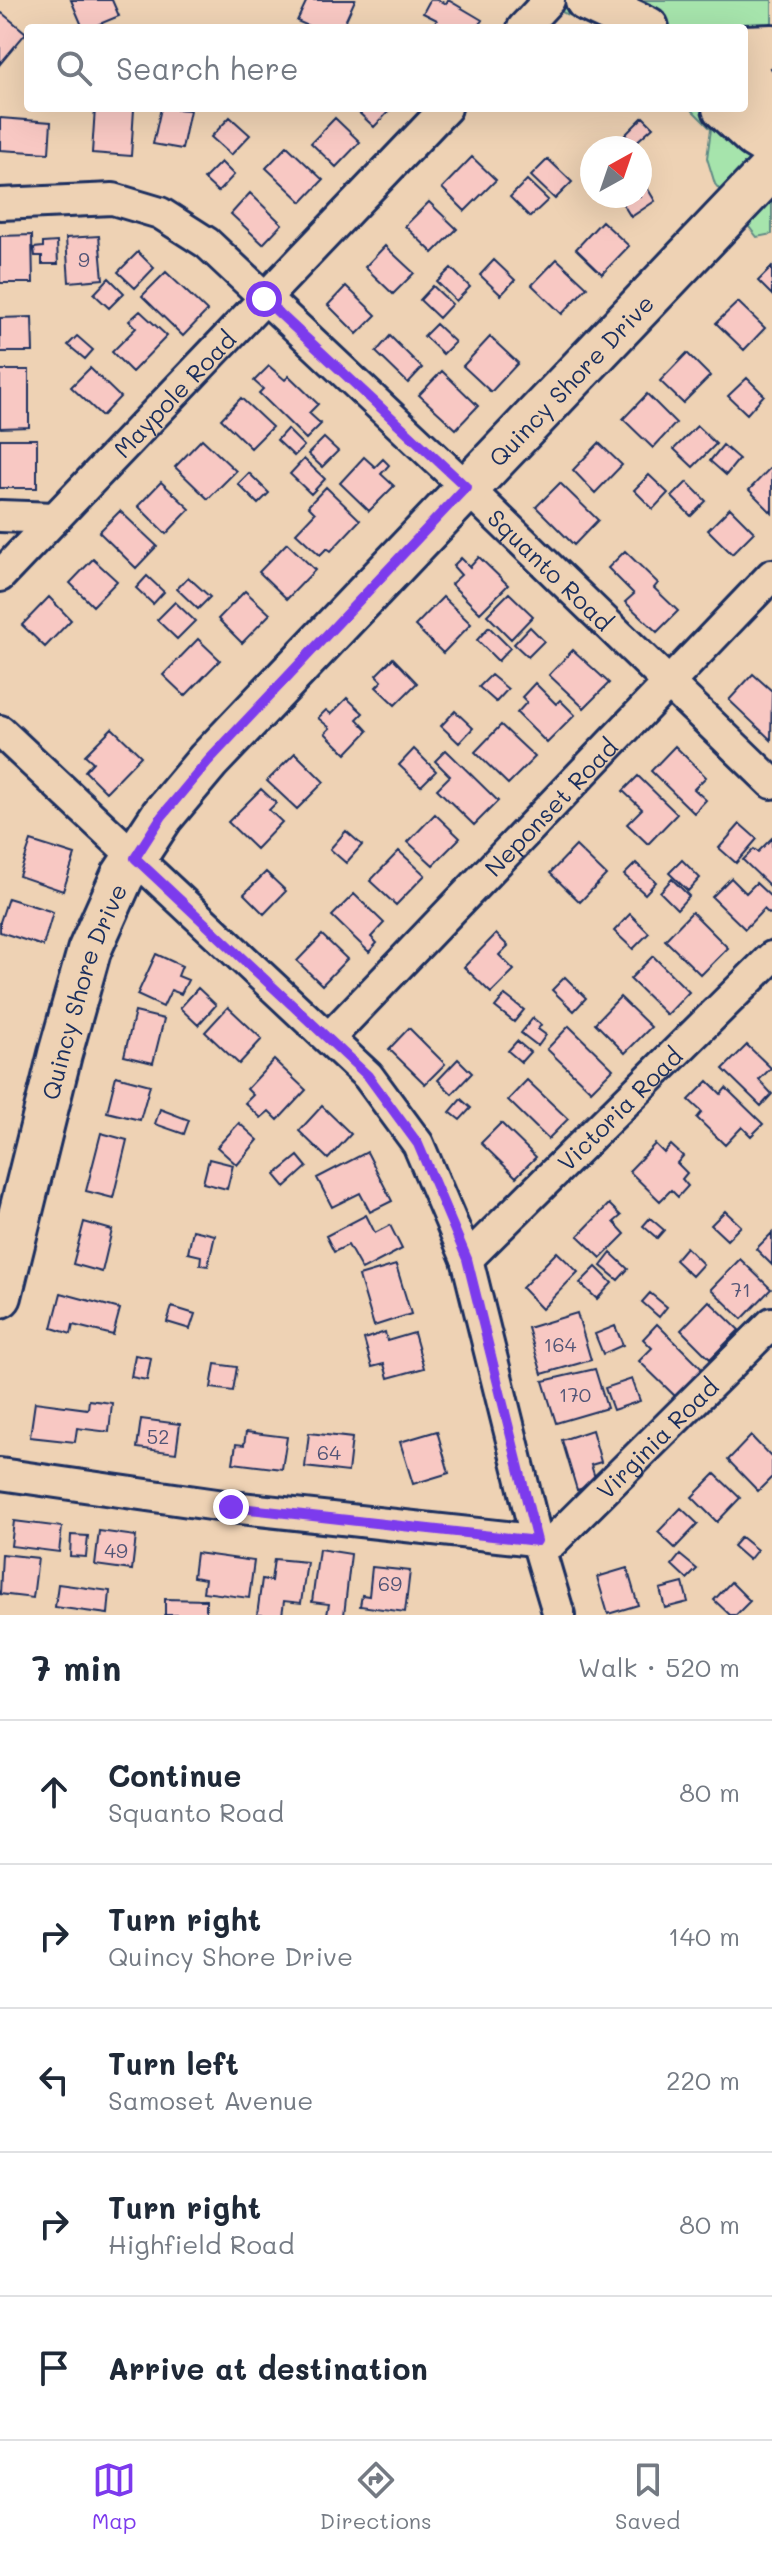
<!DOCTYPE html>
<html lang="en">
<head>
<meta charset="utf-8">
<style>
	body { margin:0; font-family:Mali,sans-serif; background:#f6f6f7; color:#1f2937 }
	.compass { position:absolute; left:580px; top:136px; width:72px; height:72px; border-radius:50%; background:#fff; box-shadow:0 8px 32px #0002; rotate:40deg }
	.stop { position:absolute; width:24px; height:24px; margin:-18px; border:6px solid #7c3aed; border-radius:50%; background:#fff }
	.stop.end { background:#7c3aed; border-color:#fff; box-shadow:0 2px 8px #0008 }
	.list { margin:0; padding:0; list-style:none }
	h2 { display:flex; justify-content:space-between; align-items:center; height:104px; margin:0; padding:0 32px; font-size:34px }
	h2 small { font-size:26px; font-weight:400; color:#747a83 }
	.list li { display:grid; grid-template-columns:52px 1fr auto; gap:24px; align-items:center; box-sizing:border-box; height:144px; padding:0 32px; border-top:2px solid #e0e1e3 }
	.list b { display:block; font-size:30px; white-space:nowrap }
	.list p { margin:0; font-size:26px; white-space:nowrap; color:#747a83 }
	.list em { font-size:26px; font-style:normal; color:#747a83 }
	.icon { flex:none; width:44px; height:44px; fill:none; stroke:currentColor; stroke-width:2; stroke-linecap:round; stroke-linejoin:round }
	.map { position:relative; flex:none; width:772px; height:1615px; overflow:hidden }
	.search { position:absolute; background:#fff; box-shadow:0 8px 32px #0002; left:24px; right:24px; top:24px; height:88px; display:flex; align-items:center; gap:20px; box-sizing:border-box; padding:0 28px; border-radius:8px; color:#747a83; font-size:30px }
	.sheet { height:824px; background:#fff }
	nav { display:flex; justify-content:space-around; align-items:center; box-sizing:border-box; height:112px; border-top:2px solid #e0e1e3; background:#fff; font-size:22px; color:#747a83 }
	nav a { display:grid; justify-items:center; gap:4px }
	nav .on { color:#7c3aed }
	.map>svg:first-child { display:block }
	.green { fill:#a6e4ac; stroke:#608a85; stroke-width:2 }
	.building { fill:#f8c8c3; stroke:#1b2f5e; stroke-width:2 }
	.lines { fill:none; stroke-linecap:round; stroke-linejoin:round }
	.street-casing { stroke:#1b2f5e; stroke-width:36 }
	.secondary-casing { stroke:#1b2f5e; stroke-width:48 }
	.street { stroke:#eed2b4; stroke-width:30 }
	.secondary { stroke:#eed2b4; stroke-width:42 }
	.route { stroke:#7c3aed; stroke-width:10 }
	.labels { text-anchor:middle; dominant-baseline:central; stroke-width:7; stroke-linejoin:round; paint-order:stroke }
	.number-label { font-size:20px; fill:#525577 }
	.street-label { font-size:24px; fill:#1b2f5e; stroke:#eed2b4 }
</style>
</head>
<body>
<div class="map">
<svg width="772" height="1615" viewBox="0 0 772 1615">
	<rect width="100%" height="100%" fill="#eed2b4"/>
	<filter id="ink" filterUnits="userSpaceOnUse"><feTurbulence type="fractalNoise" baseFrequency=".0125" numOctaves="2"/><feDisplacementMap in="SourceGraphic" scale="16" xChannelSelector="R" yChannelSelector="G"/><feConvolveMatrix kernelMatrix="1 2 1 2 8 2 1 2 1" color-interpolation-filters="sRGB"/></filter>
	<g filter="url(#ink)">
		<path class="green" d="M539 0H772V234L757 237 715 184 707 158 711 129 690 108H744V28H593Z"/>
		<path class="building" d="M71 0H112L119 16 90 28H83Z
			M307 0H355L345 22 358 28H313L297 21Z
			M430 0H438L446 4 448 0 482 20 477 28H432L437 20 423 13Z
			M2 13 26 33 0 64V15Z
			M95 108 134 109 131 156 92 153Z
			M161 108 190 110 182 149 153 144Z
			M354 108H392L374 127Z
			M230 117 250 135 231 155 211 137Z
			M643 117 653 127 634 144 625 135Z
			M0 118 51 122 49 153 0 150Z
			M335 118 360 142 336 167 311 143Z
			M287 146 323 180 302 202 266 168Z
			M472 157 496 180 465 211 442 188Z
			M548 159 572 182 555 199 531 176Z
			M221 162 234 175 218 192 204 179Z
			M640 176 655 201 631 217 618 196H640Z
			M527 180 548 200 530 217 510 197Z
			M250 193 282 224 263 244 231 214Z
			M429 202 457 229 433 253 405 226Z
			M602 221 629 246 602 274 576 249Z
			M32 235 33 283H0V236Z
			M99 236 103 279 69 282 66 238Z
			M57 242 58 264H42V256H35L34 248 43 247V243Z
			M385 246 414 273 393 294 365 267Z
			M138 252 154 268 135 288 118 272Z
			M557 259 587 287 562 314 532 285Z
			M494 260 515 280 501 295 480 275Z
			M772 267V295L758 281Z
			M451 268 470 287 456 301 437 282Z
			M166 272 207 311 183 336 142 296Z
			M109 278 124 293 109 308 94 294Z
			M346 286 376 315 357 334 328 305Z
			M433 286 452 304 439 318 420 300Z
			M738 302 765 328 744 350 716 323Z
			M140 311 167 336 132 372 112 352 136 328 129 321Z
			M32 317 33 352H0V318Z
			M436 324 455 342 443 354 424 336Z
			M77 336 93 350 85 359 68 345Z
			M390 336 422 368 408 383 376 352Z
			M490 337 518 363 491 392 463 366Z
			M687 353 710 376 683 403 660 381Z
			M269 366 285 380 289 376 318 404 309 413 321 424 306 439 259 393 263 389 254 381Z
			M90 368 120 397 102 416 71 387Z
			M0 370H29V427L0 428Z
			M442 371 478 406 456 429 419 395Z
			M747 378 764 395 747 414 728 396Z
			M647 394 676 423 653 448 623 419Z
			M241 398 272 427 251 448 221 419Z
			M697 426 716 444 693 467 674 449Z
			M287 429 304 446 294 456 277 440Z
			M324 438 338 451 322 467 308 454Z
			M0 439H37V488H0Z
			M202 439 236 471 208 499 175 467Z
			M599 443 622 465 595 493 573 470Z
			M723 445 739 459 726 475 710 461Z
			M364 457 375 467 383 459 389 465 381 474 394 486 369 511 340 483Z
			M304 459 325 479 311 494 290 474Z
			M772 466V513L749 490Z
			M249 473 269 493 258 504 238 484Z
			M649 475 668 493 653 509 634 490Z
			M161 482 190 509 166 534 138 506Z
			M687 482 706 501 691 516 672 497Z
			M560 483 598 520 574 545 536 507Z
			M326 487 360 520 331 551 327 548 320 555 296 533 315 513 308 506Z
			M730 508 754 532 732 554 708 530Z
			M120 511 157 546 136 568 99 532Z
			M287 543 315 570 287 599 259 572Z
			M625 551 658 583 654 588 678 611 657 632 625 602 634 594 608 568Z
			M479 557 508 585 480 613 451 584 461 575 453 566 461 558 470 567Z
			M93 559 117 581 93 606 70 583Z
			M147 576 164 592 153 604 136 588Z
			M188 577 210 597 198 609 177 589Z
			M245 591 270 614 242 643 218 619Z
			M509 593 533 616 511 639 487 615Z
			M49 597 71 620 45 647 22 625Z
			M443 597 471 624 443 653 415 626Z
			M175 602 195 621 177 639 157 620Z
			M489 627 510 648 498 661 477 640Z
			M530 627 544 641 528 657 514 644Z
			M198 639 220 660 185 696 163 675Z
			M573 650 609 683 584 708 549 675Z
			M393 658 417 683 395 705 376 687 382 681 376 675Z
			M753 674 772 691 771 740 729 700Z
			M491 675 508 689 496 702 479 687Z
			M535 683 556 704 560 700 575 715 547 743 517 713 527 702 522 697Z
			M347 698 363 713 357 719 368 731 346 754 325 733 330 728 318 718 326 710 331 714Z
			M455 711 473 728 459 743 441 726Z
			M501 725 535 757 508 784 475 752Z
			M112 728 141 756 106 792 85 771 93 762 85 755Z
			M675 746 706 777 694 789 706 800 694 813 651 771Z
			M414 749 436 771 421 786 399 765Z
			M446 750 498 801 474 825 437 789 450 776 435 761Z
			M295 753 324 782 297 809 267 781Z
			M638 776 677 814 648 844 627 824 642 809 623 791Z
			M261 789 276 803 269 810 282 822 256 849 228 822Z
			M435 814 460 838 433 865 408 842Z
			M740 824 757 839 736 863 719 848Z
			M346 831 362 845 346 863 330 849Z
			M772 838V888L743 860 754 849 758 852Z
			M31 841 75 855 63 891 19 876Z
			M576 846 606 875 580 902 550 873Z
			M399 851 425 875 396 905 370 881Z
			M682 860 700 878 688 891 669 873Z
			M636 863 656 882 645 894 624 875Z
			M266 872 286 891 264 914 244 894Z
			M731 878 746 893 756 883 772 898V912L769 914 764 909 745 929 712 897Z
			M672 879 689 896 677 909 660 892Z
			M354 894 384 923 371 937 377 943 369 952 332 916Z
			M8 898 53 912 43 946 0 932V922Z
			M692 912 728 948 701 975 665 940Z
			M630 914 649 933 633 949 614 931Z
			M496 934 508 946 499 955 514 970 491 993 464 967Z
			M322 935 347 959 322 985 297 961Z
			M156 954 182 966 178 976 188 980 181 994 171 990 163 1007 137 995Z
			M653 956 689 992 667 1015 630 979Z
			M565 977 586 998 574 1011 552 990Z
			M198 988 216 1005 198 1025 180 1008Z
			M505 995 524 1010 514 1022 495 1007Z
			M620 997 651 1027 625 1053 595 1023Z
			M228 1007 262 1039 239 1064 205 1032Z
			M135 1012 164 1019 153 1063 124 1056Z
			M533 1018 541 1025 538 1029 546 1035 538 1046 521 1033Z
			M569 1026 613 1069 591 1091 547 1049Z
			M409 1028 445 1064 425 1084 389 1049Z
			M517 1041 530 1052 521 1062 508 1051Z
			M747 1045 771 1068 759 1080 772 1094 761 1106 723 1069Z
			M458 1059 472 1073 452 1094 438 1080Z
			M274 1060 306 1090 278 1120 269 1111 261 1118 245 1103 253 1095 247 1089Z
			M116 1076 150 1085 140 1120 107 1112Z
			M527 1080 568 1119 548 1139 508 1100Z
			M708 1081 721 1094 726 1088 763 1124 751 1136 742 1127 725 1145 697 1118 702 1112 689 1100Z
			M461 1099 471 1108 460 1120 450 1112Z
			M322 1106 351 1134 328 1159 299 1131Z
			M160 1109 189 1120 184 1134 155 1124Z
			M239 1123 258 1140 237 1165 217 1147Z
			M501 1123 536 1157 516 1177 481 1143Z
			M101 1133 127 1140 113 1198 86 1191Z
			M655 1144 664 1153 671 1145 683 1156 677 1163 687 1173 682 1179 688 1186 678 1197 671 1190 660 1201 629 1171Z
			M367 1152 392 1201 370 1212 360 1193 332 1207 317 1178Z
			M298 1156 307 1167 285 1187 275 1175Z
			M209 1159 233 1165 227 1189 203 1183Z
			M609 1204 621 1216 614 1222 625 1234 601 1258 578 1236Z
			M725 1211 741 1226 727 1240 711 1225Z
			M366 1215 375 1233 390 1225 402 1249 362 1270 348 1245 334 1252 326 1236Z
			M650 1218 664 1230 657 1238 643 1226Z
			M84 1222 112 1230 102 1272 73 1264Z
			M193 1230 215 1235 208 1266 200 1265 201 1256 188 1253Z
			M772 1233V1265L756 1249Z
			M686 1247 703 1264 692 1276 675 1260Z
			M557 1252 578 1272 542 1309 522 1288Z
			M611 1253 628 1269 618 1280 601 1266Z
			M740 1259 771 1289 742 1319 711 1289Z
			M396 1265 411 1314 374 1326 359 1276Z
			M596 1267 612 1283 597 1299 580 1283Z
			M61 1293 120 1309 113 1335 73 1325 71 1334 52 1328Z
			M650 1293 667 1307 659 1317 642 1302Z
			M709 1301 739 1330 710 1359 681 1330Z
			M172 1307 195 1314 190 1329 167 1322Z
			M577 1313 591 1360 542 1374 528 1328Z
			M657 1324 702 1369 675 1396 639 1361 652 1348 643 1339Z
			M615 1326 623 1345 603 1354 595 1334Z
			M385 1332 387 1341 414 1333 424 1368 388 1378 384 1364 372 1367 364 1339Z
			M135 1355 151 1358 147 1380 131 1377Z
			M215 1364 237 1367 233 1391 211 1388Z
			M595 1369 607 1408 556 1423 543 1381Z
			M632 1379 640 1401 613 1410 605 1388Z
			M89 1400 112 1403 109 1432 77 1428 75 1442 30 1437 35 1402 88 1409Z
			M141 1419 180 1424 176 1453 137 1448Z
			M592 1430 601 1462 591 1465 597 1484 577 1490 562 1440Z
			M437 1431 449 1473 413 1484 400 1442Z
			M246 1432 287 1437 282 1469 233 1463 236 1444 244 1445Z
			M309 1433 352 1438 348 1472 305 1467Z
			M751 1436 772 1458V1477L758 1491 728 1460Z
			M715 1474 740 1498 717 1522 692 1497Z
			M681 1508 698 1524 675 1548 658 1532Z
			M14 1521 62 1527 59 1552 11 1546Z
			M99 1531 136 1536 132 1570 95 1565Z
			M71 1535 88 1536 86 1557 70 1556Z
			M741 1537 757 1550 749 1560 733 1546Z
			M319 1549 351 1554 344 1615H327L329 1604 312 1602Z
			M196 1553 254 1561 249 1598 203 1592 205 1579 193 1577Z
			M2 1554 38 1558 33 1598 0 1594Z
			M680 1555 697 1569 687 1579 672 1565Z
			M274 1559 307 1562 301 1603 284 1601 282 1615H257L262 1579 271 1581Z
			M372 1567 410 1571 405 1612 360 1606 362 1595 369 1596Z
			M627 1568 638 1605 608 1614 597 1577Z
			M731 1582 750 1601 736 1615H730L714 1600Z
			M683 1583 688 1602 665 1608 660 1589Z
			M58 1584 110 1591 108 1614 55 1607Z
			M165 1599 206 1600V1615H165Z"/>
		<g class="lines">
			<defs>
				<g id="street">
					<path d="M523 28 549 0"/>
					<path id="s1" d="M0 204 113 199 160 213 207 243 466 487 772 783"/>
					<path d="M0 516 55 518"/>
					<path id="s2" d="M0 576 446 108"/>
					<path d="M0 731 368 1076 418 1144 467 1259 537 1541 559 1615"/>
					<path id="s3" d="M329 1038 772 575"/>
					<path id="s4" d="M467 1259 772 957"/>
					<path id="s5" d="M0 1474 231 1507 552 1542 772 1323"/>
				</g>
				<g id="secondary">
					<path d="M587 0 647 28"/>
					<path d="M744 47 772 46"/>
					<path d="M744 72 762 91 772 110"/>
					<path d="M724 108 754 136 772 147"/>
					<path id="s6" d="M0 1296 60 1054 89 951 122 877 162 816 208 761 772 168"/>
				</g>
			</defs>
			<use href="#street" class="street-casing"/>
			<use href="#secondary" class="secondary-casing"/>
			<use href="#street" class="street"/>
			<use href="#secondary" class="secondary"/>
		</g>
	</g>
	<g class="lines" filter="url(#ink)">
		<path class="route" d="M231 1507 537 1541 467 1259 418 1144 368 1076 135 858 162 816 208 761 466 487 264 299"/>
	</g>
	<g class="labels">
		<g class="number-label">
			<text x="84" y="259">9</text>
			<text x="741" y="1289">71</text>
			<text x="560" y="1344">164</text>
			<text x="575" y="1394">170</text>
			<text x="158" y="1436">52</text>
			<text x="329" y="1452">64</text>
			<text x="116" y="1550">49</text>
			<text x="390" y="1583">69</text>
		</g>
		<g class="street-label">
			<text stroke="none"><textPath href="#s6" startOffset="1108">Quincy Shore Drive</textPath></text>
			<text stroke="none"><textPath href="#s2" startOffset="252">Maypole Road</textPath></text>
			<text stroke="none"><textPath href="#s1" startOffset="692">Squanto Road</textPath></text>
			<text stroke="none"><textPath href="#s3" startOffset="320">Neponset Road</textPath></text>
			<text stroke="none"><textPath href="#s6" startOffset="316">Quincy Shore Drive</textPath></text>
			<text stroke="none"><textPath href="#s4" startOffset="214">Victoria Road</textPath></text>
			<text stroke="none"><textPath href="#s5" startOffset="704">Virginia Road</textPath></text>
		</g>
	</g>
</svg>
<svg class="compass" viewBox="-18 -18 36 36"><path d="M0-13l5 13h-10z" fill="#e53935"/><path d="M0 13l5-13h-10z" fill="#747a83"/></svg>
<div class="stop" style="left:264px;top:299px"></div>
<div class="stop end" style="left:231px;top:1507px"></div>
<div class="search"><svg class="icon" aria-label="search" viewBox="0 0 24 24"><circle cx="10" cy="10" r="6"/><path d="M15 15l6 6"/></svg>Search here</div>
</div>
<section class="sheet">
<h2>7 min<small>Walk · 520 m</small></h2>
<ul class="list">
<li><svg class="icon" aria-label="ahead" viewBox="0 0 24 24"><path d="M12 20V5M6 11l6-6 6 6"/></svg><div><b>Continue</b><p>Squanto Road</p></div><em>80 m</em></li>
<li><svg class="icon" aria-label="right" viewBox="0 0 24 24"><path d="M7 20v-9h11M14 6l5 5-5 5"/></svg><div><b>Turn right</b><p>Quincy Shore Drive</p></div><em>140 m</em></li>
<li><svg class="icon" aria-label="left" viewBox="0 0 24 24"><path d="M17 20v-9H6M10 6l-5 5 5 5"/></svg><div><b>Turn left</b><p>Samoset Avenue</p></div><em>220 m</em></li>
<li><svg class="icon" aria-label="right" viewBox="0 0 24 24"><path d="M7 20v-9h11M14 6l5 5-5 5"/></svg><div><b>Turn right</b><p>Highfield Road</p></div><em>80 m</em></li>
<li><svg class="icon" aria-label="arrive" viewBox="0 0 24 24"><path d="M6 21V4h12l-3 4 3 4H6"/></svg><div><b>Arrive at destination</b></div></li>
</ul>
</section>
<nav>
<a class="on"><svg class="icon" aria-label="map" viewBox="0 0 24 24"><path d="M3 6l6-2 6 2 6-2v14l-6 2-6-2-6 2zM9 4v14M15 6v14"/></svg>Map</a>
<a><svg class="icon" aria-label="directions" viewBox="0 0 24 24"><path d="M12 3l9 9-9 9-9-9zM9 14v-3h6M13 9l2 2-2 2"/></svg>Directions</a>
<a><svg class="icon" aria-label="saved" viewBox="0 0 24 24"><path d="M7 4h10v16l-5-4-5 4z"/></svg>Saved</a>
</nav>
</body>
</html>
